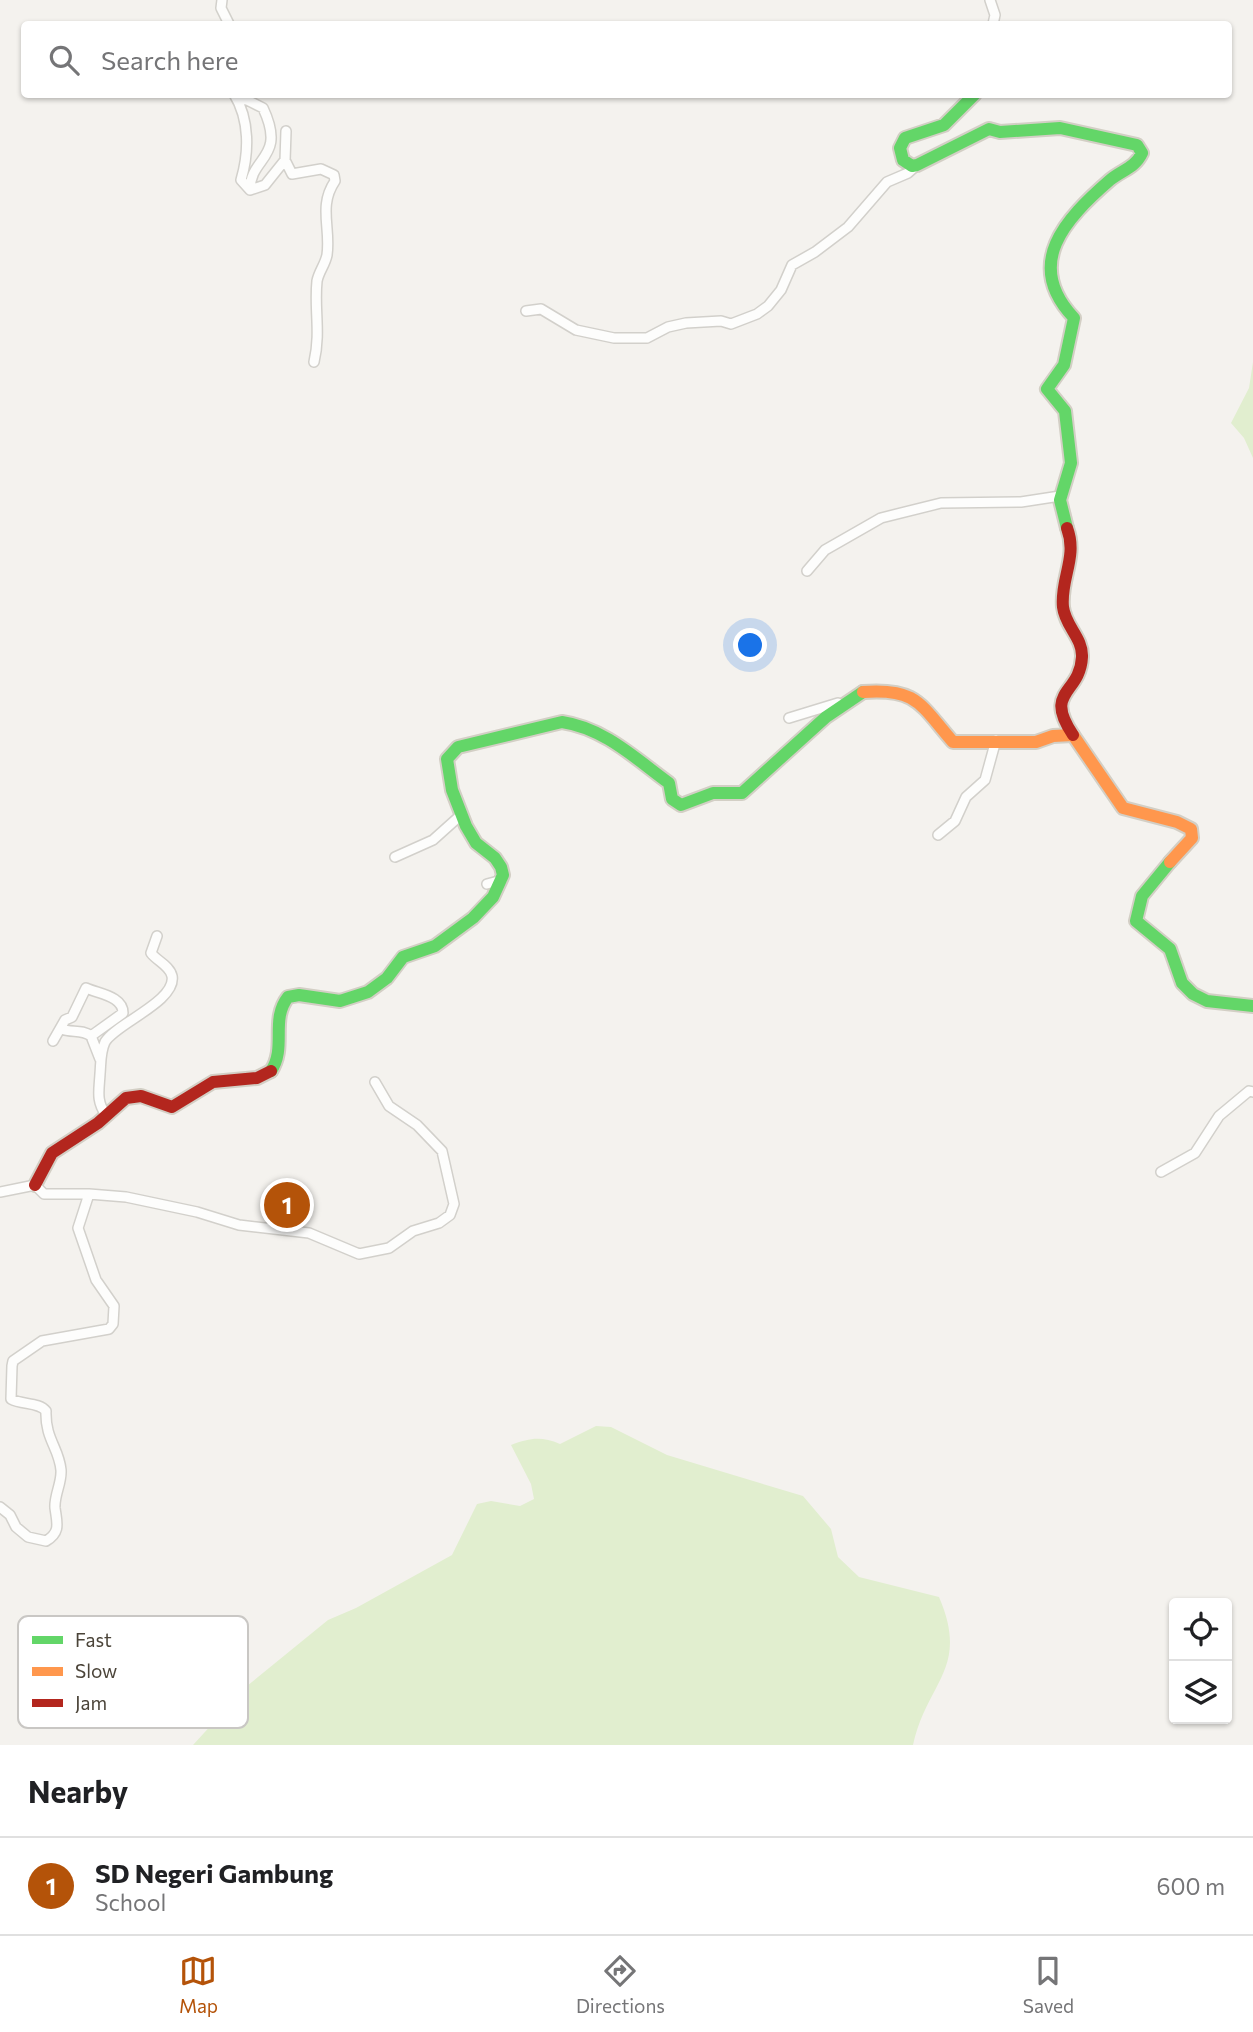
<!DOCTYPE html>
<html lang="en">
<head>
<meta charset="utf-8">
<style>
	body { margin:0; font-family:Commissioner,sans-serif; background:#f2f2f2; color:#202124 }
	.controls { position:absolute; right:21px; bottom:21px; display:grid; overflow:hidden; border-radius:7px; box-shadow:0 2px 5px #0004 }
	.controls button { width:63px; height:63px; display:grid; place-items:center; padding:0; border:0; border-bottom:2px solid #e0e0e0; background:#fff; color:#202124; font:35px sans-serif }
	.you { position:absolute; left:751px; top:646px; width:24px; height:24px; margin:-18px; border:5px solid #fff; border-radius:50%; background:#1a73e8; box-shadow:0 0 0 10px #1a73e833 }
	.badge { display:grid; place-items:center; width:46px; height:46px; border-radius:50%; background:#b45309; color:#fff; font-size:23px; font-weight:700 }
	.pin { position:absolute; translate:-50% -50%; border:4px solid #fff; box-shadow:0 2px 7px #0006 }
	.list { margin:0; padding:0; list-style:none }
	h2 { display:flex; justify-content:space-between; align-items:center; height:91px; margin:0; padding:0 28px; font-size:30px }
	h2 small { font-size:23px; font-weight:400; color:#757577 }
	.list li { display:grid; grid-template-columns:46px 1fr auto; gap:21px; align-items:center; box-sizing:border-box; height:98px; padding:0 28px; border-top:2px solid #e0e0e0 }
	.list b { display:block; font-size:26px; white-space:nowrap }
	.list p { margin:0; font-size:23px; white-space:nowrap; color:#757577 }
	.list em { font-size:23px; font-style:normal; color:#757577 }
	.icon { flex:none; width:38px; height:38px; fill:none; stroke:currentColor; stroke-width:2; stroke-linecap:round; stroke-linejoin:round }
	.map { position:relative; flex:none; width:1253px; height:1745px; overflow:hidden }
	.search { position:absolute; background:#fff; box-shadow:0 2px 5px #0004; left:21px; right:21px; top:21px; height:77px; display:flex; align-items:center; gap:18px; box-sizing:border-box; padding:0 24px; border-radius:7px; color:#757577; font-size:26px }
	.sheet { height:189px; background:#fff }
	nav { display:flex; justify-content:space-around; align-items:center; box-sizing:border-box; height:98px; border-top:2px solid #e0e0e0; background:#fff; font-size:19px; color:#757577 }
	nav a { display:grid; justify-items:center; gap:4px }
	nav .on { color:#b45309 }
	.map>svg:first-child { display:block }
	.green { fill:#e1eecf }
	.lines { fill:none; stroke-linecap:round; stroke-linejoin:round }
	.street-casing { stroke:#d2d0cb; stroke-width:12 }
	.fast-casing { stroke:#d3cfc5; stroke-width:16 }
	.slow-casing { stroke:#d3cfc5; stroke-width:16 }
	.jam-casing { stroke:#d3cfc5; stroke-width:16 }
	.street { stroke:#fdfdfc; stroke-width:9 }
	.fast { stroke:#63d668; stroke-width:12 }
	.slow { stroke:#ff974d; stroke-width:12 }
	.jam { stroke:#b3261e; stroke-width:12 }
	.key { fill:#fff; stroke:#c9c7c4; stroke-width:2 }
	.key-label { font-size:19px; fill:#4b4439 }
</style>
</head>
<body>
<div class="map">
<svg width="1253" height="1745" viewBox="0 0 1253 1745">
	<rect width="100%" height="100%" fill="#f4f2ee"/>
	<path class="green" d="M1253 362V458L1244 438 1231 423 1249 388Z
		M596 1426 611 1427 667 1455 803 1496 831 1529 838 1557 859 1577 939 1597C970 1669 927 1681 913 1745H193L247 1686 328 1620 356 1608 452 1555 477 1504 491 1501 520 1506 534 1499 531 1484 511 1445C530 1438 541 1436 560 1444Z"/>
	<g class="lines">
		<defs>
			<path id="street" d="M222 0 221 8 229 24
				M990 0 995 15 993 24
				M234 94C250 120 249 153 241 180L250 190 265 185 285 160 292 174 321 169 334 175 335 181C318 206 331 228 327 255 325 265 319 271 317 281 314 309 321 332 314 362
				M237 99 247 100 263 108C287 159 250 156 250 190
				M285 161 286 131
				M526 311 541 309 576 330 614 338H647L668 327 686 323 721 321 731 324 757 314 768 306 781 290 792 265 815 252 848 227 887 182 908 173 917 165
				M807 571 825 550 881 518 941 503 1021 502 1060 496
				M789 718 838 703
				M938 835 955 821 966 797 985 780 996 740
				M395 857 433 840 462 814
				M487 884 502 880
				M61 1029C72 1033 82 1029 91 1036
				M53 1041 65 1020 72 1017 86 988C99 994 123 996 123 1013L91 1036 100 1059
				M106 1115C96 1101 99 1091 100 1074 101 1063 100 1053 105 1042 115 1024 177 1001 172 976 170 966 157 961 151 953L157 936
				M1161 1172 1195 1153 1219 1116 1249 1091 1253 1092
				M0 1192 35 1185 44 1194H89L78 1228 96 1280 114 1306 113 1324 109 1329 42 1341 13 1361 12 1366 11 1399C22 1405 39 1402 46 1411 45 1439 59 1448 61 1470 62 1483 54 1495 55 1508 57 1523 61 1532 46 1541L28 1537 16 1527 10 1515 0 1507
				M89 1194 126 1197 197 1212 239 1225 309 1233 359 1254 389 1248 413 1231 439 1223 450 1215 454 1204 442 1151 417 1125 389 1106 375 1082"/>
			<path id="fast" d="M975 94 944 125 905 138 900 148 903 160 912 166 917 165 989 129 1000 132 1060 128 1137 145 1142 153C1135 168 1122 170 1110 180 1065 219 1023 264 1074 318L1064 365 1047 389 1065 411 1071 463 1060 500 1067 528
				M1170 862 1142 896 1136 921 1170 949 1182 983 1193 994 1207 1001 1253 1006
				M271 1071C287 1047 270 1020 288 997L299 995 340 1001 368 992 387 978 403 957 435 946 473 918 493 897 503 875 501 867 495 858 476 843 466 826 452 790 447 759 458 747 562 722C604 728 636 759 669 783L672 799 681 805 713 793H742L826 717 863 692"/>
			<path id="slow" d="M863 692C917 688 920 704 953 742H1036L1053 736 1073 735 1123 808 1177 822 1191 829 1192 838 1170 862"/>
			<path id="jam" d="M1067 528C1078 557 1060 579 1063 607 1065 626 1083 638 1082 657 1080 695 1043 690 1073 735
				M35 1185 52 1153 98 1123 126 1098 141 1096 172 1107 213 1082 257 1078 271 1071"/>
		</defs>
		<use href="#street" class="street-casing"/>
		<use href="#fast" class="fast-casing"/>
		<use href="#slow" class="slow-casing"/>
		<use href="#jam" class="jam-casing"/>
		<use href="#street" class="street"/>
		<use href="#fast" class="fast"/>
		<use href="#slow" class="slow"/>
		<use href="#jam" class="jam"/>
	</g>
	<rect x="18" y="1616" width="230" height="112" rx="10" class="key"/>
	<rect x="32" y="1636" width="31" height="8" fill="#63d668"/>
	<rect x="32" y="1667" width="31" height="9" fill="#ff974d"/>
	<rect x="32" y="1699" width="31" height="8" fill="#b3261e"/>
	<g class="key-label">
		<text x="75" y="1647">Fast</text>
		<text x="75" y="1678">Slow</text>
		<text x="75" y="1710">Jam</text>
	</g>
</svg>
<div class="controls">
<button><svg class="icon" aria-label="locate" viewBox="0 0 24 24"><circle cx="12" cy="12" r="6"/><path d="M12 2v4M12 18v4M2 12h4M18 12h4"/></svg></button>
<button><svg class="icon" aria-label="layers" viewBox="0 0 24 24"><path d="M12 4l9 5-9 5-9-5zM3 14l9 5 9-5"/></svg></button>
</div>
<div class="you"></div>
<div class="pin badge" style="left:287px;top:1205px">1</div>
<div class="search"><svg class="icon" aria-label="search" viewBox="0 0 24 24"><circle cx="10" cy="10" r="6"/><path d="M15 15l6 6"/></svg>Search here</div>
</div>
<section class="sheet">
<h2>Nearby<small></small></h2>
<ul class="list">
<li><span class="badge">1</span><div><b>SD Negeri Gambung</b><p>School</p></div><em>600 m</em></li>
</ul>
</section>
<nav>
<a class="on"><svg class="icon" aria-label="map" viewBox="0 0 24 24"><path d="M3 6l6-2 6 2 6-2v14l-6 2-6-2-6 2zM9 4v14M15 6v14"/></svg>Map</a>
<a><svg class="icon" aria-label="directions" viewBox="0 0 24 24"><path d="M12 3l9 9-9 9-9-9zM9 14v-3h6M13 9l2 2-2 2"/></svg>Directions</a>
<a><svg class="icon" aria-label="saved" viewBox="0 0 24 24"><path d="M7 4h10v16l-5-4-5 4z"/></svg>Saved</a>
</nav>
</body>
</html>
